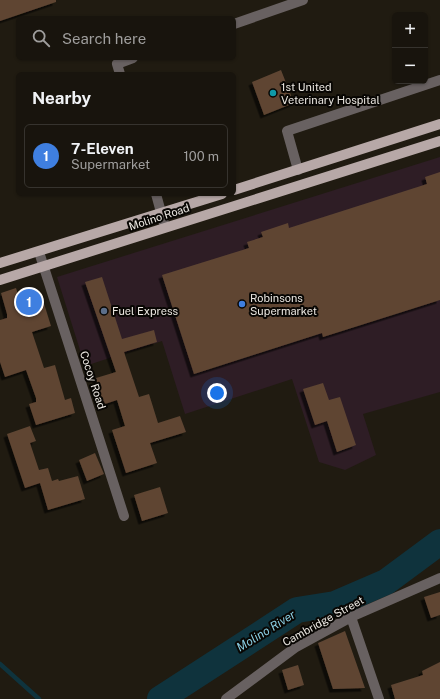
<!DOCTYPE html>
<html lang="en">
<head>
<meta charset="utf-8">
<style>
	body { margin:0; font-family:"Public Sans",sans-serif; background:#25211b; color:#f1f3f6 }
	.controls { position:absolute; right:12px; top:12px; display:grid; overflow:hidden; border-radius:6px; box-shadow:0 1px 3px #0004 }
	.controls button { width:36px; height:36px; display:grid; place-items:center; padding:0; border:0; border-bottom:1px solid #36332e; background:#18140d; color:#f1f3f6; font:20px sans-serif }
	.you { position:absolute; left:217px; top:393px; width:14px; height:14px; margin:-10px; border:3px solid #fff; border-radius:50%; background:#1a73e8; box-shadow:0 0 0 6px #1a73e833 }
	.badge { display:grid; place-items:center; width:26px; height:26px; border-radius:50%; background:#fa87e7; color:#fff; font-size:13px; font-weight:700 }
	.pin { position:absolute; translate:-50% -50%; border:2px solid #fff; box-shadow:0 1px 4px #0006 }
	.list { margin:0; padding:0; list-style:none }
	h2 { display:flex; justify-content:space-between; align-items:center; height:52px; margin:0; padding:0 16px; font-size:17px }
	h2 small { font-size:13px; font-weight:400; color:#9f9e9d }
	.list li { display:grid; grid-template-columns:26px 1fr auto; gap:12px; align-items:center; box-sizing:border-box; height:64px; margin:0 8px 8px; padding:0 8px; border:1px solid #36332e; border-radius:6px }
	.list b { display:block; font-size:15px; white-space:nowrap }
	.list p { margin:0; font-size:13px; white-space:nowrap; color:#9f9e9d }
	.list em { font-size:13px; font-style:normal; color:#9f9e9d }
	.icon { flex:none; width:22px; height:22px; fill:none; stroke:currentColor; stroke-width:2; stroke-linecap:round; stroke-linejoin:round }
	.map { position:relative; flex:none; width:440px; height:699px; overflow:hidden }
	.search { position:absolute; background:#18140d; box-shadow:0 1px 3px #0004; left:16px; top:16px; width:220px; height:44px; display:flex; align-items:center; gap:10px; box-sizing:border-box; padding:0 14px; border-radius:6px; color:#9f9e9d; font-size:15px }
	.panel { position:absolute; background:#18140d; box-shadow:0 1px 3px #0004; left:16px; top:72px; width:220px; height:124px; border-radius:6px }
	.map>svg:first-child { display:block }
	.commercial { fill:#2e1d25 }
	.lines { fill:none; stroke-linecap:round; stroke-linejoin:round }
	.stream { stroke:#0f333d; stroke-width:4.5 }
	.river { stroke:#0f333d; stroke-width:26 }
	.building { fill:#5e4533; filter:url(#shadow) }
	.street { stroke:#686161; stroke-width:10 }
	.primary { stroke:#b7a8a7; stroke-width:10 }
	.culture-dot { fill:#0f9aa8; stroke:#080603; stroke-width:1.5 }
	.shop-dot { fill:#3f7fe0; stroke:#080603; stroke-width:1.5 }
	.service-dot { fill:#5c6f8a; stroke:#080603; stroke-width:1.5 }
	.labels { text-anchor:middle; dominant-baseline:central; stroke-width:4; stroke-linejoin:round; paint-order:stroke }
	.poi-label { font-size:11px; fill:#ece8e2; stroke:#080603; text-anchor:start }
	.street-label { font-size:11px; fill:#ece8e2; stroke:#080603 }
	.water-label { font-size:12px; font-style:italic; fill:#8bcfe4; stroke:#080603 }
</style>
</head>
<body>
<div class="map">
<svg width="440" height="699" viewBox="0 0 440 699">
	<defs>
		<filter id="shadow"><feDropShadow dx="-3.5" dy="3.5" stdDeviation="0" flood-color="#0009"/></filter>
	</defs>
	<rect width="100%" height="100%" fill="#201b11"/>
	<path class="commercial" d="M440 157V392L363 414 376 455 345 470 319 462 292 379 185 414 162 341 85 366 57 277Z"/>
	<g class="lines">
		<path class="stream" d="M0 664 39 699"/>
		<path class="river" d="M160 699 297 610 335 604 386 582 440 542"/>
	</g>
	<path class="building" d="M0 0H56V2L0 21Z
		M281 70 294 103 264 115 252 82Z
		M440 172V300L323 337 322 333 194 374 162 275 249 248 247 242 263 237 261 232 288 223 289 228 427 184 425 177Z
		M102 277 122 339 154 330 157 342 124 352 139 397 149 394 158 423 180 416 186 432 150 443 157 463 126 473 112 430 125 426 117 400 105 404 104 401 99 402 93 384 97 383 96 378 116 372 85 282Z
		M16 288 20 301 41 294 51 326 32 332 44 368 55 365 65 400 71 398 75 413 36 425 29 404 36 402V398L26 370 5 377 0 362V320L7 318V314L1 293Z
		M323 383 329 400 340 397 356 445 337 452 327 421 315 425 303 389Z
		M30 426 36 441 30 443 39 470 48 468 52 481 58 479 59 481 78 476 85 499 48 510 40 483 25 488 7 434Z
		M95 453 104 474 87 481 79 460Z
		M160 487 168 513 142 521 134 495Z
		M440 592V615L431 618 424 597Z
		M345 631 365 688 333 689 318 643Z
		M440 662V699H395L391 685 423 675 422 671Z
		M298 665 304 685 288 690 282 670Z"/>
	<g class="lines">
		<path class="street" d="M234 24 303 0
			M120 74 117 64 133 58
			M298 170 287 131 440 80
			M156 194 165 227
			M39 252 124 516
			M351 617 379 699
			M226 699 296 647 351 617 440 578"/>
		<path class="primary" d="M234 190 440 124
			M0 263 222 194
			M0 280 440 141"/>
	</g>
	<circle class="culture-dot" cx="273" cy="93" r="4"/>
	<circle class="shop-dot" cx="242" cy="304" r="4"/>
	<circle class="service-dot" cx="104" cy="311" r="4"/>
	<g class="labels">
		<g class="poi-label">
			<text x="281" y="87">1st United<tspan x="281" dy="13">Veterinary Hospital</tspan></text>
			<text x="250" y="298">Robinsons<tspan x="250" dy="13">Supermarket</tspan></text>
			<text x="112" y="311">Fuel Express</text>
		</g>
		<g class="street-label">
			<text transform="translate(159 217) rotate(-18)">Molino Road</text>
			<text transform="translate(93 380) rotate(72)">Cocoy Road</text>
			<text transform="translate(323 621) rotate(-29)">Cambridge Street</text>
		</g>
		<g class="water-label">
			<text transform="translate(266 631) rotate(-32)">Molino River</text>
		</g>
	</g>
</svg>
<div class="controls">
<button>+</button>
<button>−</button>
</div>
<div class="you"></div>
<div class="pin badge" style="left:29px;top:302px;background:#3f7fe0">1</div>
<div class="search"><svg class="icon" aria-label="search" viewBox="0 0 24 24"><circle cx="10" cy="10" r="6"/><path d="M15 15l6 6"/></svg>Search here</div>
<section class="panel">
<h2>Nearby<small></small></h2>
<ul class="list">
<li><span class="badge" style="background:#3f7fe0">1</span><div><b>7-Eleven</b><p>Supermarket</p></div><em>100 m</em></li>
</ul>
</section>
</div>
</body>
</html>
